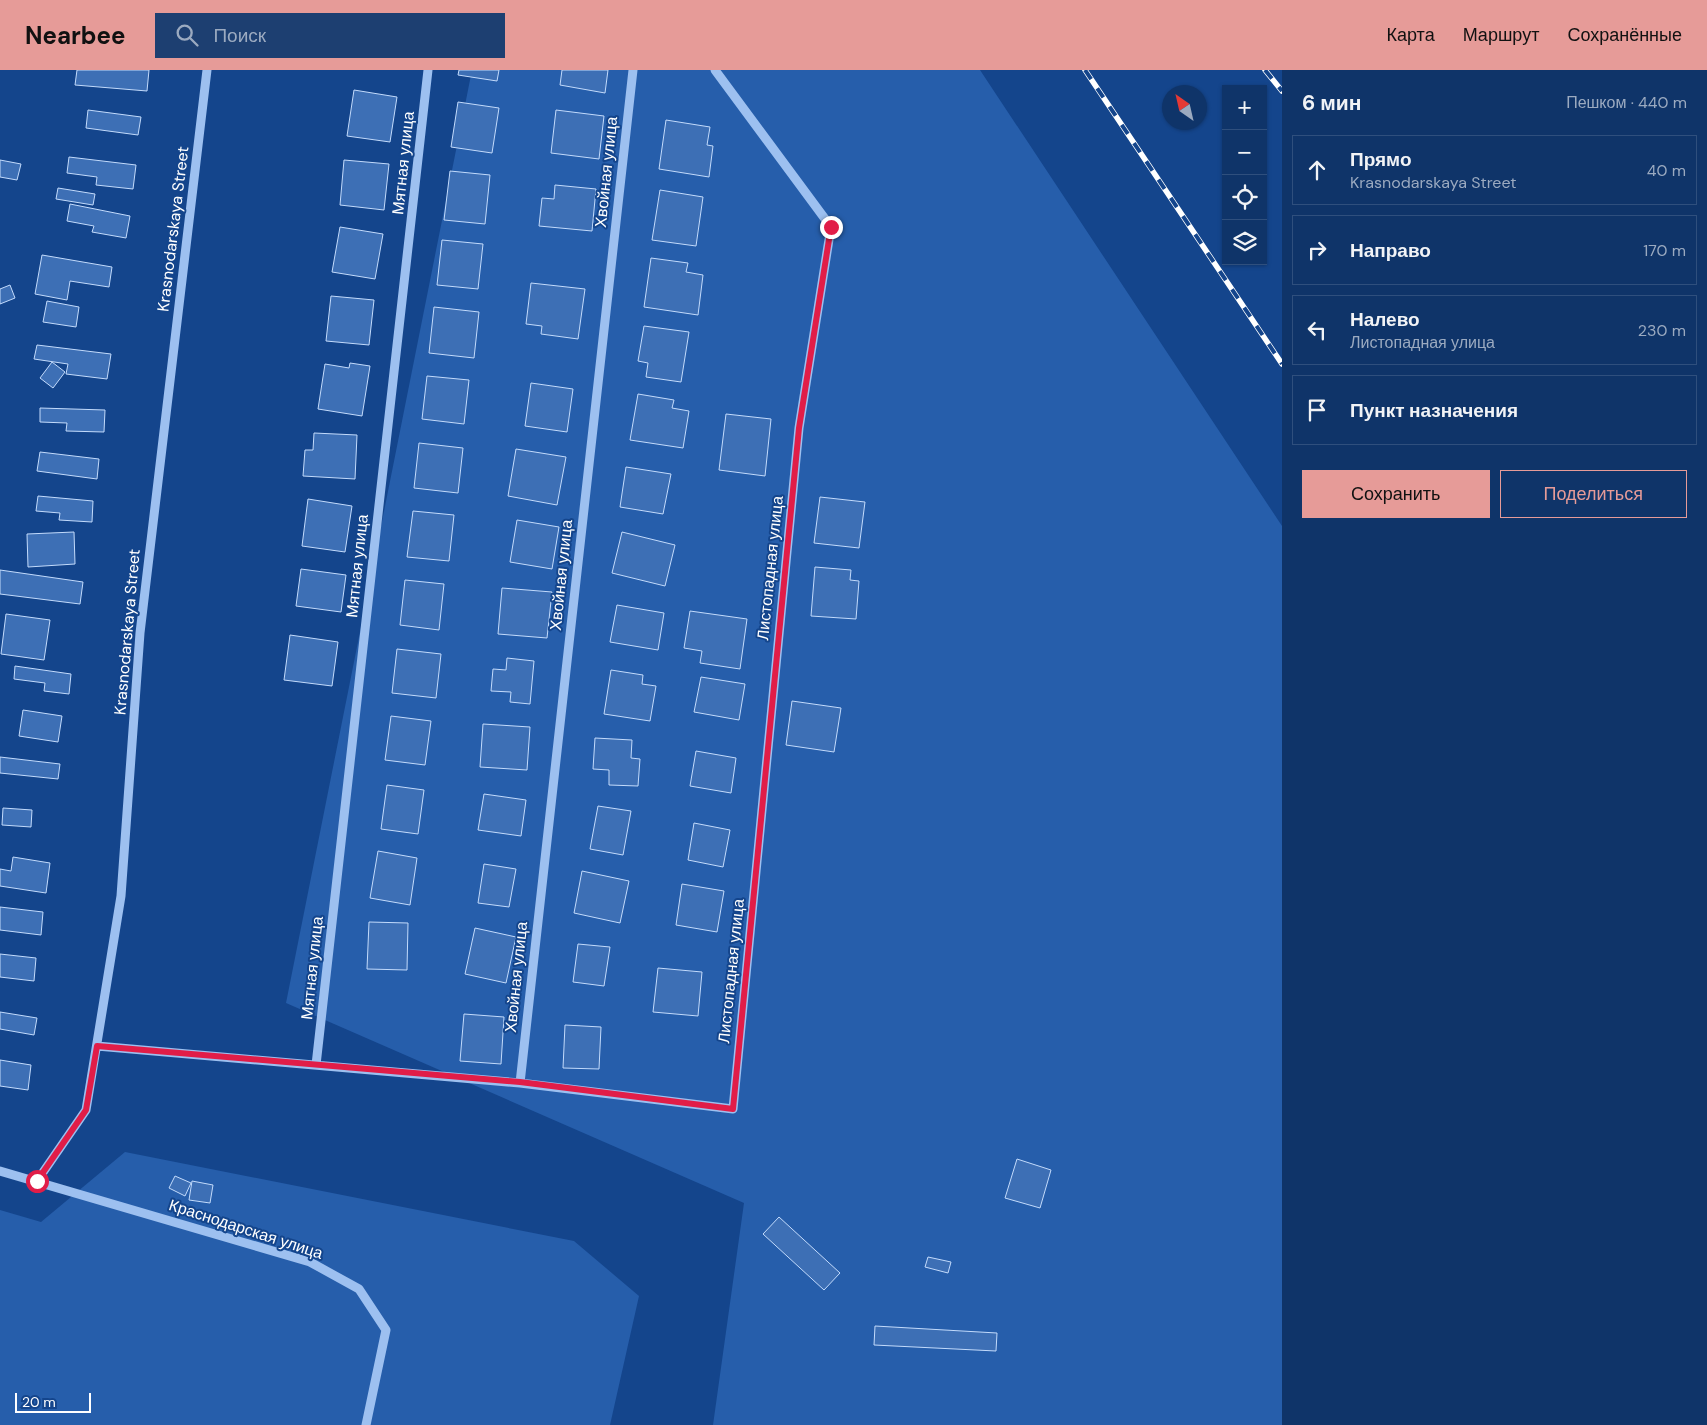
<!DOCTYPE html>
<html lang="ru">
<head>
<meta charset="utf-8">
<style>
	body { margin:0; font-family:"DM Sans",sans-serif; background:#1d3f71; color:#f1f3f6 }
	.controls { position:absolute; right:15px; top:15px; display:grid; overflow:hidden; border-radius:0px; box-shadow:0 1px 4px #0004 }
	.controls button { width:45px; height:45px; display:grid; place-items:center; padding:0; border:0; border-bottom:1px solid #2f4f7d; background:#0f3469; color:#f1f3f6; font:25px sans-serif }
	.compass { position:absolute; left:1162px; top:15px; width:45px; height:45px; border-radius:50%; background:#0f3469; box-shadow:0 1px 4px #0004; rotate:326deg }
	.scale { position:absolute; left:15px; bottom:12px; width:76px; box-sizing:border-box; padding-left:5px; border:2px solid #fff; border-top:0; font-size:14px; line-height:18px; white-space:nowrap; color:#fff; -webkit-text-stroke:4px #14458c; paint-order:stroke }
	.stop { position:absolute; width:15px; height:15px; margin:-11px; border:4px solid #e11d48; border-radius:50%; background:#fff }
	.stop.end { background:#e11d48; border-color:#fff; box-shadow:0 1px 5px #0008 }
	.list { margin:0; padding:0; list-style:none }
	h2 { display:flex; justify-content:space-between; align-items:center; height:65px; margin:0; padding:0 20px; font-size:21px }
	h2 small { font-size:16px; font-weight:400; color:#9baac0 }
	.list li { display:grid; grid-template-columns:32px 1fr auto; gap:15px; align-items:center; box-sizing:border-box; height:70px; margin:0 10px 10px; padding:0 10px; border:1px solid #2f4f7d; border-radius:0px }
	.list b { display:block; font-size:19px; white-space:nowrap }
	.list p { margin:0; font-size:16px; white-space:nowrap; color:#9baac0 }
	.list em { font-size:16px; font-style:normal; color:#9baac0 }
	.actions { display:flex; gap:10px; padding:15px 20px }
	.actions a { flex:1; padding:11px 0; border:1px solid #e69b98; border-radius:0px; text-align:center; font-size:18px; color:#e69b98 }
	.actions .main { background:#e69b98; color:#111 }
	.icon { flex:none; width:28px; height:28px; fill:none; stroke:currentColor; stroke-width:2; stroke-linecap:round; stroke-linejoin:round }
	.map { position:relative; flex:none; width:1282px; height:1355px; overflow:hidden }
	header { display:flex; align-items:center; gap:30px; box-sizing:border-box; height:70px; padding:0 25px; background:#e69b98; color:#111 }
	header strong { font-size:24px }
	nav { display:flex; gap:28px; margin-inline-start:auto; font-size:18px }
	.search { width:350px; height:45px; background:#1d3f71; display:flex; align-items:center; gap:12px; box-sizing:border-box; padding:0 18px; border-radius:0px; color:#9baac0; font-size:19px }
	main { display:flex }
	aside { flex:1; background:#0f3469 }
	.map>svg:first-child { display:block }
	.green { fill:#265eab }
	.building { fill:#3d6fb5; stroke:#c3dbfc }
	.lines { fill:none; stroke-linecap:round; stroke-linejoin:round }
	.minor { stroke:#9dc0f0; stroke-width:9 }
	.rail-casing { stroke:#fff; stroke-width:5.5 }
	.rail { stroke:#14458c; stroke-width:4; stroke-dasharray:11; stroke-linecap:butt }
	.route { stroke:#e11d48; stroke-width:6 }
	.labels { text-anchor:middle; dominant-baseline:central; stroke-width:4; stroke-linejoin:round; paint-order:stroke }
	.street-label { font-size:16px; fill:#fff; stroke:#14458c }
</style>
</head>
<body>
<header>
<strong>Nearbee</strong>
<div class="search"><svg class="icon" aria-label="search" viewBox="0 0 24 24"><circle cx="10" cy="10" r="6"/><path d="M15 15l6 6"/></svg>Поиск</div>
<nav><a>Карта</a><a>Маршрут</a><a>Сохранённые</a></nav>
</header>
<main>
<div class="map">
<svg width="1282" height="1355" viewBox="0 0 1282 1355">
	<rect width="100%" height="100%" fill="#14458c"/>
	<path class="green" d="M472 0H980L1282 456V1355H713L744 1133 286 933Z
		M125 1082 574 1171 639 1226 610 1355H0V1140L41 1152Z"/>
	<path class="building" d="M77 0H149L147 21 75 15Z
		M459 0H499L497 11 458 5Z
		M562 0H608L605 23 560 15Z
		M354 20 397 27 390 72 347 66Z
		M458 32 499 38 492 83 451 77Z
		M88 40 141 47 138 65 86 58Z
		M556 40 604 46 599 89 551 83Z
		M666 50 710 57 707 75 713 76 709 107 659 99Z
		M69 87 136 95 133 119 96 115 97 107 67 103Z
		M0 90 21 94 17 110 0 107Z
		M344 90 389 94 384 140 340 135Z
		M450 101 490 105 485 154 444 150Z
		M555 115 596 119 592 161 539 156 542 128 554 129Z
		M58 118 95 124 93 135 56 129Z
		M660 120 703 127 696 176 652 170Z
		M70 134 130 146 126 168 92 162 94 156 67 151Z
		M340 157 383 164 375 209 332 202Z
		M442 170 483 174 478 219 437 215Z
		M42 185 112 197 109 217 70 211 67 230 35 224Z
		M651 188 688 193 686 202 703 205 698 245 644 237Z
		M531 213 585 219 578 269 541 264 542 256 526 254Z
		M10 215 15 228 0 234V219Z
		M331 226 374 230 369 275 326 271Z
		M47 231 79 237 76 257 43 252Z
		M434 237 479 242 474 288 429 283Z
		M644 256 689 262 681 312 646 307 648 293 638 291Z
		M37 275 111 284 107 309 66 304 68 294 34 289Z
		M52 292 65 302 53 318 40 308Z
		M350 293 370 296 362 346 318 339 325 294 349 298Z
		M427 306 469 310 464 354 422 349Z
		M531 313 573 319 567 362 525 356Z
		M638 324 674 330 672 338 689 341 683 378 630 370Z
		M40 338 105 340 104 362 66 361 67 353 40 352Z
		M726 344 771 349 765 406 719 400Z
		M314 363 357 365 355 409 303 406 305 380H313Z
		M419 373 463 378 458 423 414 418Z
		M516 379 566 387 557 435 508 426Z
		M40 382 99 389 97 409 37 401Z
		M626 397 671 404 663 444 620 437Z
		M38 426 93 431 92 452 59 450 60 443 36 441Z
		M820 427 865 432 859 478 814 473Z
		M308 429 352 436 345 482 302 476Z
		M413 441 454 445 449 491 407 487Z
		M517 450 559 457 552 499 510 492Z
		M74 462 75 494 28 497 27 464Z
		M622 462 675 475 665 516 612 503Z
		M815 497 851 500 850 510 859 511 856 549 811 546Z
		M301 499 346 505 341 542 296 536Z
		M0 500 83 512 80 534 0 524Z
		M405 510 444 514 439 560 400 555Z
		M502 518 552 522 547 568 498 564Z
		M617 535 664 543 658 580 610 572Z
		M690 541 747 549 740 599 700 593 702 581 684 578Z
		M6 544 50 550 44 590 1 584Z
		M290 565 338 572 332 616 284 610Z
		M397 579 441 584 436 628 392 623Z
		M507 588 534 591 530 634 510 632 511 622 491 621 493 599 506 600Z
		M15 596 71 604 69 624 44 621 45 613 14 609Z
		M611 600 643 605 642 614 656 616 650 651 604 644Z
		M701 607 745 614 739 650 694 642Z
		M792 631 841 638 834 682 786 675Z
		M23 640 62 646 58 672 19 666Z
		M391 646 431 651 425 695 385 690Z
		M483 654 530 657 527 700 480 697Z
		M595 668 632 670 631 688 640 689 638 716 609 715V700L593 699Z
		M696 681 736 688 731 723 690 716Z
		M0 687 60 694 58 709 0 703Z
		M387 715 424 720 418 764 381 759Z
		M484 724 526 730 521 766 478 760Z
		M598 736 631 741 623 785 590 779Z
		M3 738 32 740 31 757 2 755Z
		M694 753 730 760 723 797 688 790Z
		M378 781 417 788 410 835 370 828Z
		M13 787 50 793 46 823 0 816V799L11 801Z
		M484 794 516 799 509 837 478 833Z
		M582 801 629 811 620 853 574 843Z
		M682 814 724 821 717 862 676 855Z
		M0 837 43 842 41 865 0 860Z
		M369 852 408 853 407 900 367 899Z
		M475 858 516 867 506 913 465 904Z
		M578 874 610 877 604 916 573 912Z
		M0 884 36 888 34 911 0 907Z
		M658 898 702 902 698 946 653 942Z
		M0 942 37 948 34 965 0 959Z
		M464 944 504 947 501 994 460 991Z
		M565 955 601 957 599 999 563 998Z
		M0 990 31 995 28 1020 0 1016Z
		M1017 1089 1051 1100 1040 1138 1005 1128Z
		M175 1106 191 1113 185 1126 169 1118Z
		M192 1111 213 1115 210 1133 189 1130Z
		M779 1147 840 1203 824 1220 763 1164Z
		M928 1187 951 1192 948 1203 925 1197Z
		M875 1256 997 1263 996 1281 874 1275Z"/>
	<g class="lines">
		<path class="minor" d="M97 976 520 1013 733 1039 799 358 831 157 715 0
			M316 995 428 0
			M520 1013 633 0
			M0 1101 310 1192 359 1219 386 1260 366 1355
			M37 1111 86 1040 121 826 140 563 207 0"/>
		<defs>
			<path id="rail" d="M1085 0 1282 294
				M1265 0 1282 21"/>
		</defs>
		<use href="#rail" class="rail-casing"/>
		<use href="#rail" class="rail"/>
	</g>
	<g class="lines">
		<path class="route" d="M37 1111 86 1040 97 976 520 1012 733 1039 799 358 831 157"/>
	</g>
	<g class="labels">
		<g class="street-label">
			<text transform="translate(403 93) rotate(-84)">Мятная улица</text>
			<text transform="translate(606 102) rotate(-84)">Хвойная улица</text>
			<text transform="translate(173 159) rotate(-83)">Krasnodarskaya Street</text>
			<text transform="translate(357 496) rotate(-84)">Мятная улица</text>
			<text transform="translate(770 498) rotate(-84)">Листопадная улица</text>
			<text transform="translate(561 505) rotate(-84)">Хвойная улица</text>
			<text transform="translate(127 562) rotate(-85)">Krasnodarskaya Street</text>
			<text transform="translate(312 898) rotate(-84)">Мятная улица</text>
			<text transform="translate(731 901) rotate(-84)">Листопадная улица</text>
			<text transform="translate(516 907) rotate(-84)">Хвойная улица</text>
			<text transform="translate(246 1159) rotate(18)">Краснодарская улица</text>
		</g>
	</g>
</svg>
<div class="controls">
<button>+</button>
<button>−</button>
<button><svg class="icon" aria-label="locate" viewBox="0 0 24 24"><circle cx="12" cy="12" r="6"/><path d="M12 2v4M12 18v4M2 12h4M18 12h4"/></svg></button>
<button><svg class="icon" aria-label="layers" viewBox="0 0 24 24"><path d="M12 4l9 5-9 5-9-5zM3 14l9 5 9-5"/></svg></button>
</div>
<svg class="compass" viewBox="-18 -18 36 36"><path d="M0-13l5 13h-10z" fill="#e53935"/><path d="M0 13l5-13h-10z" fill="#9baac0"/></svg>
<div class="scale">20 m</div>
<div class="stop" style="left:37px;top:1111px"></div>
<div class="stop end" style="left:831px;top:157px"></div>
</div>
<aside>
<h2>6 мин<small>Пешком · 440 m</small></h2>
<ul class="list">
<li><svg class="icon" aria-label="ahead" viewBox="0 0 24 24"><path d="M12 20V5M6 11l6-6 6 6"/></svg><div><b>Прямо</b><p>Krasnodarskaya Street</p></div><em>40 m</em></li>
<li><svg class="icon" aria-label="right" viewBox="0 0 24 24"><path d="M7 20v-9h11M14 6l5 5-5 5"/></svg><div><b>Направо</b></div><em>170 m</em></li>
<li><svg class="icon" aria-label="left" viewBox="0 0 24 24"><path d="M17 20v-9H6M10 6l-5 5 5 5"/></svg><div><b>Налево</b><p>Листопадная улица</p></div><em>230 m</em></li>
<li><svg class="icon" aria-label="arrive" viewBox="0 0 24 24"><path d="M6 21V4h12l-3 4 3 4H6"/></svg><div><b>Пункт назначения</b></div></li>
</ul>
<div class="actions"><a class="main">Сохранить</a><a>Поделиться</a></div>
</aside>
</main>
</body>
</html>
